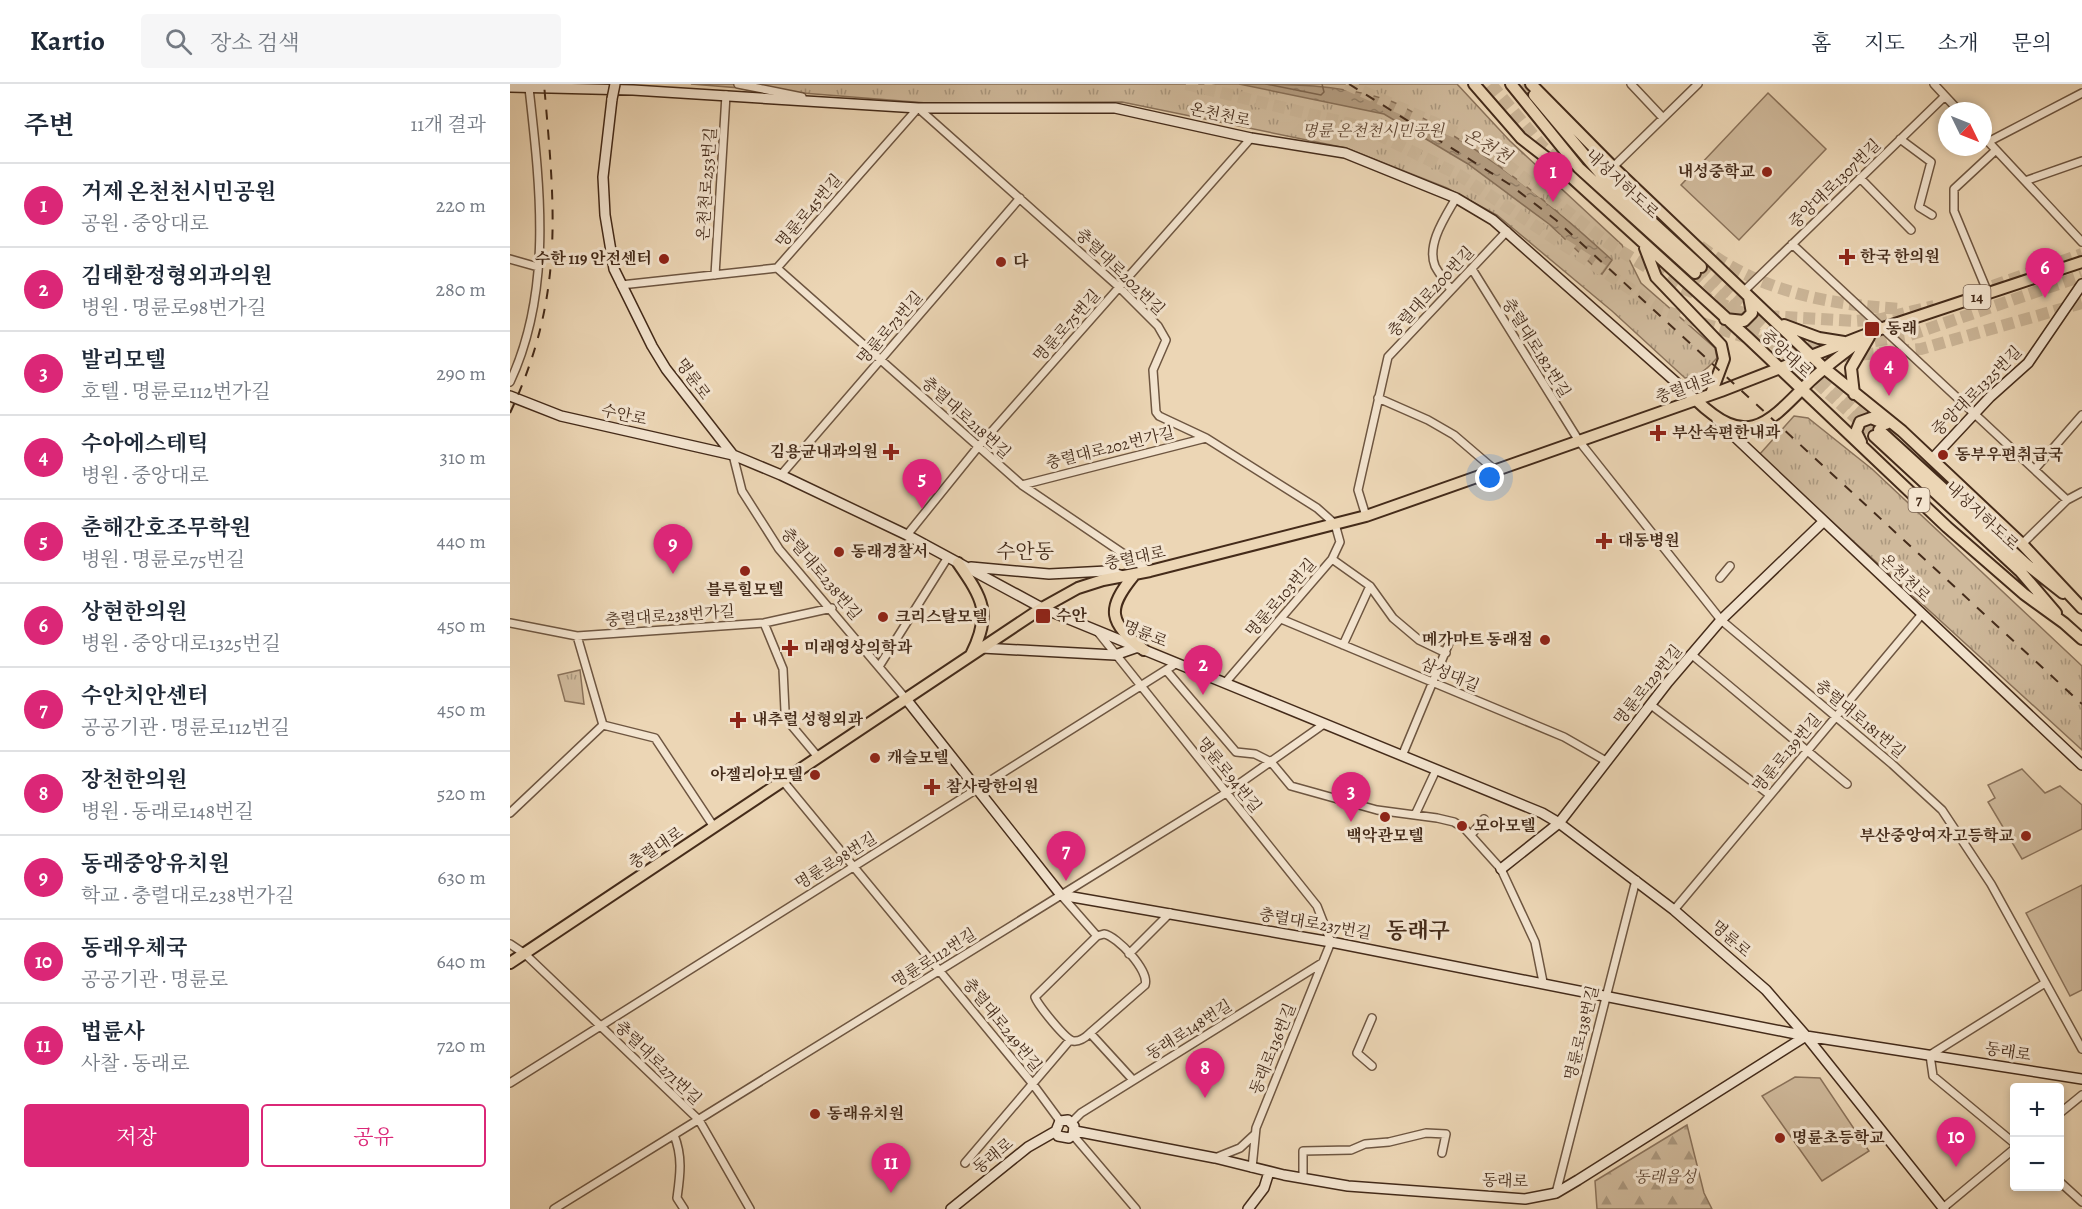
<!DOCTYPE html>
<html lang="ko">
<head>
<meta charset="utf-8">
<style>
	body { margin:0; font-family:Alegreya,"Noto Serif KR",serif; background:#f6f6f7; color:#1f2937 }
	.controls { position:absolute; right:18px; bottom:18px; display:grid; overflow:hidden; border-radius:6px; box-shadow:0 3px 9px #0003 }
	.controls button { width:54px; height:54px; display:grid; place-items:center; padding:0; border:0; border-bottom:2px solid #e0e1e3; background:#fff; color:#1f2937; font:30px sans-serif }
	.compass { position:absolute; left:1428px; top:18px; width:54px; height:54px; border-radius:50%; background:#fff; box-shadow:0 3px 9px #0003; rotate:133deg }
	.you { position:absolute; left:980px; top:394px; width:21px; height:21px; margin:-15px; border:4px solid #fff; border-radius:50%; background:#1a73e8; box-shadow:0 0 0 9px #1a73e833 }
	.badge { display:grid; place-items:center; width:39px; height:39px; border-radius:50%; background:#db2777; color:#fff; font-size:20px; font-weight:700 }
	.pin { position:absolute; translate:-50% -50px; filter:drop-shadow(0 2px 3px #0008) }
	.pin::after { content:''; position:absolute; top:32px; width:21px; height:18px; background:inherit; clip-path:polygon(0 0,100% 0,50% 100%) }
	.list { margin:0; padding:0; list-style:none }
	h2 { display:flex; justify-content:space-between; align-items:center; height:78px; margin:0; padding:0 24px; font-size:26px }
	h2 small { font-size:20px; font-weight:400; color:#747a83 }
	.list li { display:grid; grid-template-columns:39px 1fr auto; gap:18px; align-items:center; box-sizing:border-box; height:84px; padding:0 24px; border-top:2px solid #e0e1e3 }
	.list b { display:block; font-size:22px; white-space:nowrap }
	.list p { margin:0; font-size:20px; white-space:nowrap; color:#747a83 }
	.list em { font-size:20px; font-style:normal; color:#747a83 }
	.actions { display:flex; gap:12px; padding:18px 24px }
	.actions a { flex:1; padding:14px 0; border:2px solid #db2777; border-radius:6px; text-align:center; font-size:21px; color:#db2777 }
	.actions .main { background:#db2777; color:#fff }
	.icon { flex:none; width:33px; height:33px; fill:none; stroke:currentColor; stroke-width:2; stroke-linecap:round; stroke-linejoin:round }
	.map { position:relative; flex:none; width:1572px; height:1125px; overflow:hidden }
	header { display:flex; align-items:center; gap:36px; box-sizing:border-box; height:84px; padding:0 30px; background:#fff; border-bottom:2px solid #e0e1e3 }
	header strong { font-size:28px }
	nav { display:flex; gap:33px; margin-inline-start:auto; font-size:21px }
	.search { width:420px; height:54px; background:#f6f6f7; display:flex; align-items:center; gap:15px; box-sizing:border-box; padding:0 21px; border-radius:6px; color:#747a83; font-size:22px }
	main { display:flex }
	aside { flex:1; background:#fff }
	.map>svg:first-child { display:block }
	.grass { fill:url(#grass-tufts); stroke:#8a725a; stroke-width:1.5 }
	.forest { fill:url(#forest-firs); stroke:#8a725a; stroke-width:1.5 }
	.pitch { fill:#cfb99b; stroke:#8a725a; stroke-width:1.5 }
	.water { fill:url(#water-ripples); stroke:#876f57; stroke-width:1.5 }
	.lines { fill:none; stroke-linecap:round; stroke-linejoin:round }
	.shore { stroke:#7c644d; stroke-width:1.5 }
	.primary-tunnel { stroke:#cab496; stroke-width:10; stroke-dasharray:10 5; stroke-linecap:butt }
	.highway-tunnel { stroke:#cab496; stroke-width:12; stroke-dasharray:12 6; stroke-linecap:butt }
	.street-casing { stroke:#6e5641; stroke-width:10 }
	.secondary-casing { stroke:#442b1a; stroke-width:12 }
	.primary-casing { stroke:#442b1a; stroke-width:14 }
	.street { stroke:#f3e4cf; stroke-width:7 }
	.secondary { stroke:#f3e4cf; stroke-width:9 }
	.primary { stroke:#ecd6b5; stroke-width:10 }
	.rail { stroke:#442b1a; stroke-width:2; stroke-dasharray:10 10; stroke-linecap:butt }
	.secondary-bridge-casing { stroke:#442b1a; stroke-width:12; stroke-linecap:butt }
	.secondary-bridge { stroke:#f3e4cf; stroke-width:9 }
	.poi-dot { fill:#8f2418; stroke:#f3e4cf; stroke-width:2 }
	.labels { text-anchor:middle; dominant-baseline:central; stroke-width:6; stroke-linejoin:round; paint-order:stroke }
	.shield { fill:#f3e4cf; stroke:#786250; stroke-width:1.5 }
	.shield-label { font-size:15px; font-weight:bold; fill:#442b1a }
	.street-label { font-size:16px; fill:#442b1a; stroke:#f3e4cf }
	.park-label { font-size:16px; font-style:italic; fill:#604734; stroke:#f3e4cf }
	.poi-label { font-size:16px; font-weight:bold; fill:#442b1a; stroke:#f3e4cf; text-anchor:start }
	.water-label { font-size:18px; font-style:italic; fill:#604734; stroke:#f3e4cf }
	.quarter-label { font-size:20px; fill:#442b1a; stroke:#f3e4cf }
	.district-label { font-size:22px; font-weight:bold; fill:#442b1a; stroke:#f3e4cf }
</style>
</head>
<body>
<header>
<strong>Kartio</strong>
<div class="search"><svg class="icon" aria-label="search" viewBox="0 0 24 24"><circle cx="10" cy="10" r="6"/><path d="M15 15l6 6"/></svg>장소 검색</div>
<nav><a>홈</a><a>지도</a><a>소개</a><a>문의</a></nav>
</header>
<main>
<aside>
<h2>주변<small>11개 결과</small></h2>
<ul class="list">
<li><span class="badge">1</span><div><b>거제 온천천시민공원</b><p>공원 · 중앙대로</p></div><em>220 m</em></li>
<li><span class="badge">2</span><div><b>김태환정형외과의원</b><p>병원 · 명륜로98번가길</p></div><em>280 m</em></li>
<li><span class="badge">3</span><div><b>발리모텔</b><p>호텔 · 명륜로112번가길</p></div><em>290 m</em></li>
<li><span class="badge">4</span><div><b>수아에스테틱</b><p>병원 · 중앙대로</p></div><em>310 m</em></li>
<li><span class="badge">5</span><div><b>춘해간호조무학원</b><p>병원 · 명륜로75번길</p></div><em>440 m</em></li>
<li><span class="badge">6</span><div><b>상현한의원</b><p>병원 · 중앙대로1325번길</p></div><em>450 m</em></li>
<li><span class="badge">7</span><div><b>수안치안센터</b><p>공공기관 · 명륜로112번길</p></div><em>450 m</em></li>
<li><span class="badge">8</span><div><b>장천한의원</b><p>병원 · 동래로148번길</p></div><em>520 m</em></li>
<li><span class="badge">9</span><div><b>동래중앙유치원</b><p>학교 · 충렬대로238번가길</p></div><em>630 m</em></li>
<li><span class="badge">10</span><div><b>동래우체국</b><p>공공기관 · 명륜로</p></div><em>640 m</em></li>
<li><span class="badge">11</span><div><b>법륜사</b><p>사찰 · 동래로</p></div><em>720 m</em></li>
</ul>
<div class="actions"><a class="main">저장</a><a>공유</a></div>
</aside>
<div class="map">
<svg width="1572" height="1125" viewBox="0 0 1572 1125">
	<defs>
		<pattern id="grass-tufts" width="24" height="20" patternUnits="userSpaceOnUse" patternTransform="scale(1.5)"><rect width="24" height="20" fill="#cfb99b"/><path d="M3 7l-1-3M5 7V3M7 7l1-3M15 17l-1-3M17 17v-4M19 17l1-3" fill="none" stroke="#aa977e"/></pattern>
		<pattern id="forest-firs" width="22" height="20" patternUnits="userSpaceOnUse" patternTransform="scale(1.5)"><rect width="22" height="20" fill="#cfb99b"/><path d="M5 1l3.5 6h-7zM16 11l3.5 6h-7z" fill="#aa977e"/></pattern>
		<pattern id="water-ripples" width="26" height="14" patternUnits="userSpaceOnUse" patternTransform="scale(1.5)"><rect width="26" height="14" fill="#b39c80"/><path d="M2 4q2-2 4 0t4 0M15 11q2-2 4 0t4 0" fill="none" stroke="#937f68"/></pattern>
	</defs>
	<rect width="100%" height="100%" fill="#ecd6b5"/>
	<filter id="stains"><feTurbulence type="fractalNoise" baseFrequency=".00333" numOctaves="4"/><feColorMatrix values="0 0 0 0 .2 0 0 0 0 .09 0 0 0 0 .02 0 0 0 .5 -.17"/></filter>
	<radialGradient id="worn" r=".72"><stop offset=".6" stop-color="#630" stop-opacity="0"/><stop offset="1" stop-color="#630" stop-opacity=".3"/></radialGradient>
	<path class="grass" d="M181 0H947L1000 57 1112 161 1131 199 1205 264 1207 274C1198 284 1189 293 1175 294L1102 227 987 131 937 104 836 64 612 18 417 19Z
		M1284 332 1298 334 1362 385 1572 582V666L1249 371Z
		M70 586 74 620 55 617 48 591Z"/>
	<path class="forest" d="M1177 1041 1194 1109 1202 1125H1087L1085 1097Z"/>
	<path class="pitch" d="M1258 9 1316 65 1229 156 1171 101Z
		M1512 685 1535 709 1550 702 1572 721V745L1512 775 1478 718 1485 714 1478 701Z
		M1572 801V906L1560 912 1516 829Z
		M1285 993 1310 994 1359 1067 1312 1097 1252 1012Z"/>
	<path class="water" d="M729 0C779 0 829 0 878 16 891 20 905 30 918 37 986 74 1045 124 1102 176L1092 190 1039 140 958 80 874 30Z"/>
	<g class="lines">
		<path class="shore" d="M756 0 811 11 814 8 812 0"/>
		<path class="primary-tunnel" d="M1191 183 1369 346
			M1185 189 1364 352"/>
		<path class="highway-tunnel" d="M676 0 853 43 949 91 1152 226 1247 257 1327 262
			M836 0 966 57 1098 159 1167 202 1238 231 1345 237 1371 235 1424 222
			M981 0 1033 63 1054 82
			M1013 0 1030 18
			M1065 54 1107 94
			M1190 162C1250 208 1320 221 1393 225
			M1466 208 1572 170
			M1225 232 1247 250 1257 254
			M1347 260 1400 251 1572 192
			M1299 268 1315 274 1411 265 1572 219"/>
		<defs>
			<path id="street" d="M228 0 292 13
				M1121 0 1153 34
				M1424 0 1449 27
				M1473 52 1572 158
				M1390 55 1421 78 1409 123 1422 131
				M1478 58 1572 9
				M1103 83 1188 0
				M1350 94 1401 146
				M1515 97 1572 77
				M1282 160 1557 416
				M0 175 28 183
				M267 184 512 401 639 487
				M962 185 1069 357 1211 536 1382 680 1432 726 1481 800 1572 965
				M205 191 216 11
				M111 201 267 184 408 24 609 203 648 242 656 256 643 286 646 328 649 332 696 354 807 424 825 440 830 458 822 475 715 599
				M941 206C936 198 929 190 925 182 916 160 936 132 946 114
				M1234 207 1435 12
				M1478 209 1444 127V105L1486 66
				M0 298C43 206 30 102 19 4
				M868 314 918 336 944 351 986 387
				M223 371 232 407 269 465 396 615
				M1525 385 1572 331
				M271 391 510 114
				M512 401 696 354
				M856 432 848 406 878 273 997 147
				M397 451 468 363 741 54
				M1512 460 1557 416 1572 408
				M822 475 860 502 883 534 909 556 936 569
				M1210 494 1220 482
				M771 535 1054 653 1096 677
				M0 539 67 552 254 539 322 524
				M254 539 273 585 275 627 282 642 308 673
				M588 548 807 822 821 858 746 1044 742 1084
				M67 552 93 641 145 654 204 743
				M833 561 860 502
				M1181 570 1337 700
				M370 581 438 473
				M656 586 726 668 745 670 761 678 781 702 867 726 927 734 944 738 955 745 991 785 1025 858 1033 898
				M1141 621 1260 711
				M892 672 939 559
				M273 697 522 999 550 1037
				M0 729 93 641
				M905 731 926 686
				M961 751 974 735
				M551 811 587 852
				M1164 826 1412 530
				M594 850C607 852 640 887 635 901L580 949C575 954 570 958 563 957 555 955 528 921 525 913L587 852Z
				M0 860 15 870 189 1036 240 1125
				M619 870 660 829
				M580 949 623 996
				M862 982 847 969 862 934
				M0 999 667 579
				M1550 1029 1572 1011
				M562 1038 571 1029 812 879
				M164 1051C173 1073 170 1092 167 1114L174 1125
				M563 1051 626 1125
				M1504 1059 1423 992 1420 971 1535 899
				M705 1074 730 1064 744 1051
				M455 1079 560 956
				M793 1093V1067L841 1066 855 1060 879 1058 916 1049 936 1050 932 1069
				M1550 1098 1572 1118
				M1046 1109 1126 796
				M1433 1124 1504 1065
				M44 1125 716 709 814 640"/>
			<path id="secondary" d="M0 3 123 6 408 24H605L741 54 835 69 946 114 983 136 1186 316
				M102 15 93 93 95 131 104 185 142 262 156 285 223 371 271 391 397 451 532 524 1032 729 1049 739 1164 826 1256 906 1296 952 1434 1125
				M0 312 51 332 223 371
				M1207 336 1572 681
				M1422 375 1480 313 1518 279 1572 200
				M461 483 539 490 597 487 613 492
				M472 564 605 571 628 563
				M396 615 551 811 821 858 1296 952
				M991 785 1049 739 1158 598 1211 536 1313 438
				M565 1047 705 1074 774 1091 838 1102 1015 1115 1046 1109 1068 1096 1296 952 1572 995
				M441 1125 518 1063 546 1047 550 1037 558 1036 564 1042 563 1051 559 1054 548 1052 546 1047
				M738 1125 754 1104 759 1088"/>
			<path id="primary" d="M964 0 1011 54 1060 92 1238 254 1437 443 1514 510 1554 539 1572 555
				M1001 0 1069 84 1185 189
				M1021 0 1103 83 1314 284 1392 347 1512 460 1572 524
				M1024 11 1093 93 1191 183
				M1135 164 1146 193 1211 261 1214 275 1201 310
				M1215 235 1234 237 1242 229 1239 213
				M1274 241 1309 254 1334 258
				M1344 310 1341 284 1359 253
				M1186 316C1236 364 1256 342 1296 301 1313 284 1331 271 1350 257
				M1369 346 1516 480 1553 509
				M1364 352 1510 487 1546 529
				M1351 358 1346 348 1350 338 1361 334 1376 340
				M448 479C473 515 482 529 461 571
				M625 490C595 526 599 538 634 566
				M0 879 532 524 568 504 593 496 640 487 856 432 1211 307 1373 244 1572 178"/>
		</defs>
		<use href="#street" class="street-casing"/>
		<use href="#secondary" class="secondary-casing"/>
		<use href="#primary" class="primary-casing"/>
		<use href="#street" class="street"/>
		<use href="#secondary" class="secondary"/>
		<use href="#primary" class="primary"/>
		<path class="rail" d="M839 0 999 100 1046 136 1572 620
			M0 329C55 211 45 126 34 0"/>
		<defs>
			<path id="secondary-bridge" d="M102 15 105 0"/>
		</defs>
		<use href="#secondary-bridge" class="secondary-bridge-casing"/>
		<use href="#secondary-bridge" class="secondary-bridge"/>
	</g>
	<g class="poi-dot">
		<circle cx="1257" cy="88" r="6"/>
		<path d="M1334 164h6v6h6v6h-6v6h-6v-6h-6v-6h6z"/>
		<circle cx="154" cy="175" r="6"/>
		<circle cx="491" cy="178" r="6"/>
		<rect x="1354" y="237" width="16" height="16" rx="3"/>
		<path d="M1145 340h6v6h6v6h-6v6h-6v-6h-6v-6h6z"/>
		<path d="M378 359h6v6h6v6h-6v6h-6v-6h-6v-6h6z"/>
		<circle cx="1433" cy="371" r="6"/>
		<path d="M1091 448h6v6h6v6h-6v6h-6v-6h-6v-6h6z"/>
		<circle cx="329" cy="468" r="6"/>
		<circle cx="235" cy="487" r="6"/>
		<rect x="525" y="524" width="16" height="16" rx="3"/>
		<circle cx="373" cy="533" r="6"/>
		<circle cx="1035" cy="556" r="6"/>
		<path d="M277 555h6v6h6v6h-6v6h-6v-6h-6v-6h6z"/>
		<path d="M225 627h6v6h6v6h-6v6h-6v-6h-6v-6h6z"/>
		<circle cx="365" cy="674" r="6"/>
		<circle cx="305" cy="691" r="6"/>
		<path d="M419 694h6v6h6v6h-6v6h-6v-6h-6v-6h6z"/>
		<circle cx="875" cy="733" r="6"/>
		<circle cx="952" cy="742" r="6"/>
		<circle cx="1516" cy="752" r="6"/>
		<circle cx="305" cy="1030" r="6"/>
		<circle cx="1270" cy="1054" r="6"/>
	</g>
	<g class="labels">
		<g class="shield">
			<rect x="1453.5" y="201" width="27" height="24" rx="4.5"/>
			<rect x="1398.5" y="404" width="21" height="24" rx="4.5"/>
		</g>
		<g class="shield-label">
			<text x="1467" y="213">14</text>
			<text x="1409" y="416">7</text>
		</g>
		<g class="street-label">
			<text transform="translate(710 31) rotate(12)">온천천로</text>
			<text transform="translate(197 100) rotate(-86)">온천천로253번길</text>
			<text transform="translate(1112 100) rotate(43)">내성지하도로</text>
			<text transform="translate(1325 100) rotate(-44)">중앙대로1307번길</text>
			<text transform="translate(299 127) rotate(-49)">명륜로45번길</text>
			<text transform="translate(610 188) rotate(44)">충렬대로202번길</text>
			<text transform="translate(921 208) rotate(-47)">충렬대로200번길</text>
			<text transform="translate(557 242) rotate(-48)">명륜로75번길</text>
			<text transform="translate(380 244) rotate(-49)">명륜로73번길</text>
			<text transform="translate(1026 264) rotate(58)">충렬대로182번길</text>
			<text transform="translate(1276 270) rotate(43)">중앙대로</text>
			<text transform="translate(183 295) rotate(54)">명륜로</text>
			<text transform="translate(1175 304) rotate(-20)">충렬대로</text>
			<text transform="translate(1467 307) rotate(-45)">중앙대로1325번길</text>
			<text transform="translate(114 331) rotate(13)">수안로</text>
			<text transform="translate(456 334) rotate(42)">충렬대로218번길</text>
			<text transform="translate(600 364) rotate(-14)">충렬대로202번가길</text>
			<text transform="translate(1472 432) rotate(43)">내성지하도로</text>
			<text transform="translate(625 474) rotate(-12)">충렬대로</text>
			<text transform="translate(311 490) rotate(50)">충렬대로238번길</text>
			<text transform="translate(1395 494) rotate(43)">온천천로</text>
			<text transform="translate(771 514) rotate(-49)">명륜로103번길</text>
			<text transform="translate(160 532) rotate(-4)">충렬대로238번가길</text>
			<text transform="translate(635 550) rotate(22)">명륜로</text>
			<text transform="translate(940 591) rotate(23)">삼성대길</text>
			<text transform="translate(1138 601) rotate(-51)">명륜로129번길</text>
			<text transform="translate(1350 635) rotate(40)">충렬대로181번길</text>
			<text transform="translate(1277 669) rotate(-50)">명륜로139번길</text>
			<text transform="translate(719 691) rotate(51)">명륜로94번길</text>
			<text transform="translate(146 764) rotate(-34)">충렬대로</text>
			<text transform="translate(326 777) rotate(-32)">명륜로98번길</text>
			<text transform="translate(805 840) rotate(10)">충렬대로237번길</text>
			<text transform="translate(1221 855) rotate(41)">명륜로</text>
			<text transform="translate(424 874) rotate(-32)">명륜로112번길</text>
			<text transform="translate(492 941) rotate(51)">충렬대로249번길</text>
			<text transform="translate(679 946) rotate(-32)">동래로148번길</text>
			<text transform="translate(1072 949) rotate(-76)">명륜로138번길</text>
			<text transform="translate(763 965) rotate(-68)">동래로136번길</text>
			<text transform="translate(1498 968) rotate(9)">동래로</text>
			<text transform="translate(148 979) rotate(44)">충렬대로271번길</text>
			<text transform="translate(483 1072) rotate(-39)">동래로</text>
			<text transform="translate(995 1097) rotate(2)">동래로</text>
		</g>
		<g class="park-label">
			<text x="863" y="47">명륜 온천천시민공원</text>
			<text x="1155" y="1093">동래읍성</text>
		</g>
		<g class="poi-label">
			<text x="1245" y="88" text-anchor="end">내성중학교</text>
			<text x="1350" y="173">한국 한의원</text>
			<text x="142" y="175" text-anchor="end">수한 119 안전센터</text>
			<text x="503" y="178">다</text>
			<text x="1376" y="245">동래</text>
			<text x="1162" y="349">부산속편한내과</text>
			<text x="368" y="368" text-anchor="end">김용균내과의원</text>
			<text x="1445" y="371">동부우편취급국</text>
			<text x="1108" y="457">대동병원</text>
			<text x="341" y="468">동래경찰서</text>
			<text x="235" y="506" text-anchor="middle">블루힐모텔</text>
			<text x="546" y="532">수안</text>
			<text x="385" y="533">크리스탈모텔</text>
			<text x="1023" y="556" text-anchor="end">메가마트 동래점</text>
			<text x="294" y="564">미래영상의학과</text>
			<text x="242" y="636">내추럴 성형외과</text>
			<text x="377" y="674">캐슬모텔</text>
			<text x="293" y="691" text-anchor="end">아젤리아모텔</text>
			<text x="436" y="703">참사랑한의원</text>
			<text x="964" y="742">모아모텔</text>
			<text x="875" y="752" text-anchor="middle">백악관모텔</text>
			<text x="1504" y="752" text-anchor="end">부산중앙여자고등학교</text>
			<text x="317" y="1030">동래유치원</text>
			<text x="1282" y="1054">명륜초등학교</text>
		</g>
		<g class="water-label">
			<text transform="translate(977 62) rotate(29)">온천천</text>
		</g>
		<g class="quarter-label">
			<text x="515" y="467">수안동</text>
		</g>
		<g class="district-label">
			<text x="908" y="847">동래구</text>
		</g>
	</g>
	<rect width="100%" height="100%" filter="url(#stains)"/>
	<rect width="100%" height="100%" fill="url(#worn)"/>
</svg>
<div class="controls">
<button>+</button>
<button>−</button>
</div>
<svg class="compass" viewBox="-18 -18 36 36"><path d="M0-13l5 13h-10z" fill="#e53935"/><path d="M0 13l5-13h-10z" fill="#747a83"/></svg>
<div class="you"></div>
<div class="pin badge" style="left:1043px;top:118px">1</div>
<div class="pin badge" style="left:693px;top:611px">2</div>
<div class="pin badge" style="left:841px;top:738px">3</div>
<div class="pin badge" style="left:1379px;top:312px">4</div>
<div class="pin badge" style="left:412px;top:425px">5</div>
<div class="pin badge" style="left:1535px;top:214px">6</div>
<div class="pin badge" style="left:556px;top:797px">7</div>
<div class="pin badge" style="left:695px;top:1014px">8</div>
<div class="pin badge" style="left:163px;top:490px">9</div>
<div class="pin badge" style="left:1446px;top:1083px">10</div>
<div class="pin badge" style="left:381px;top:1109px">11</div>
</div>
</main>
</body>
</html>
